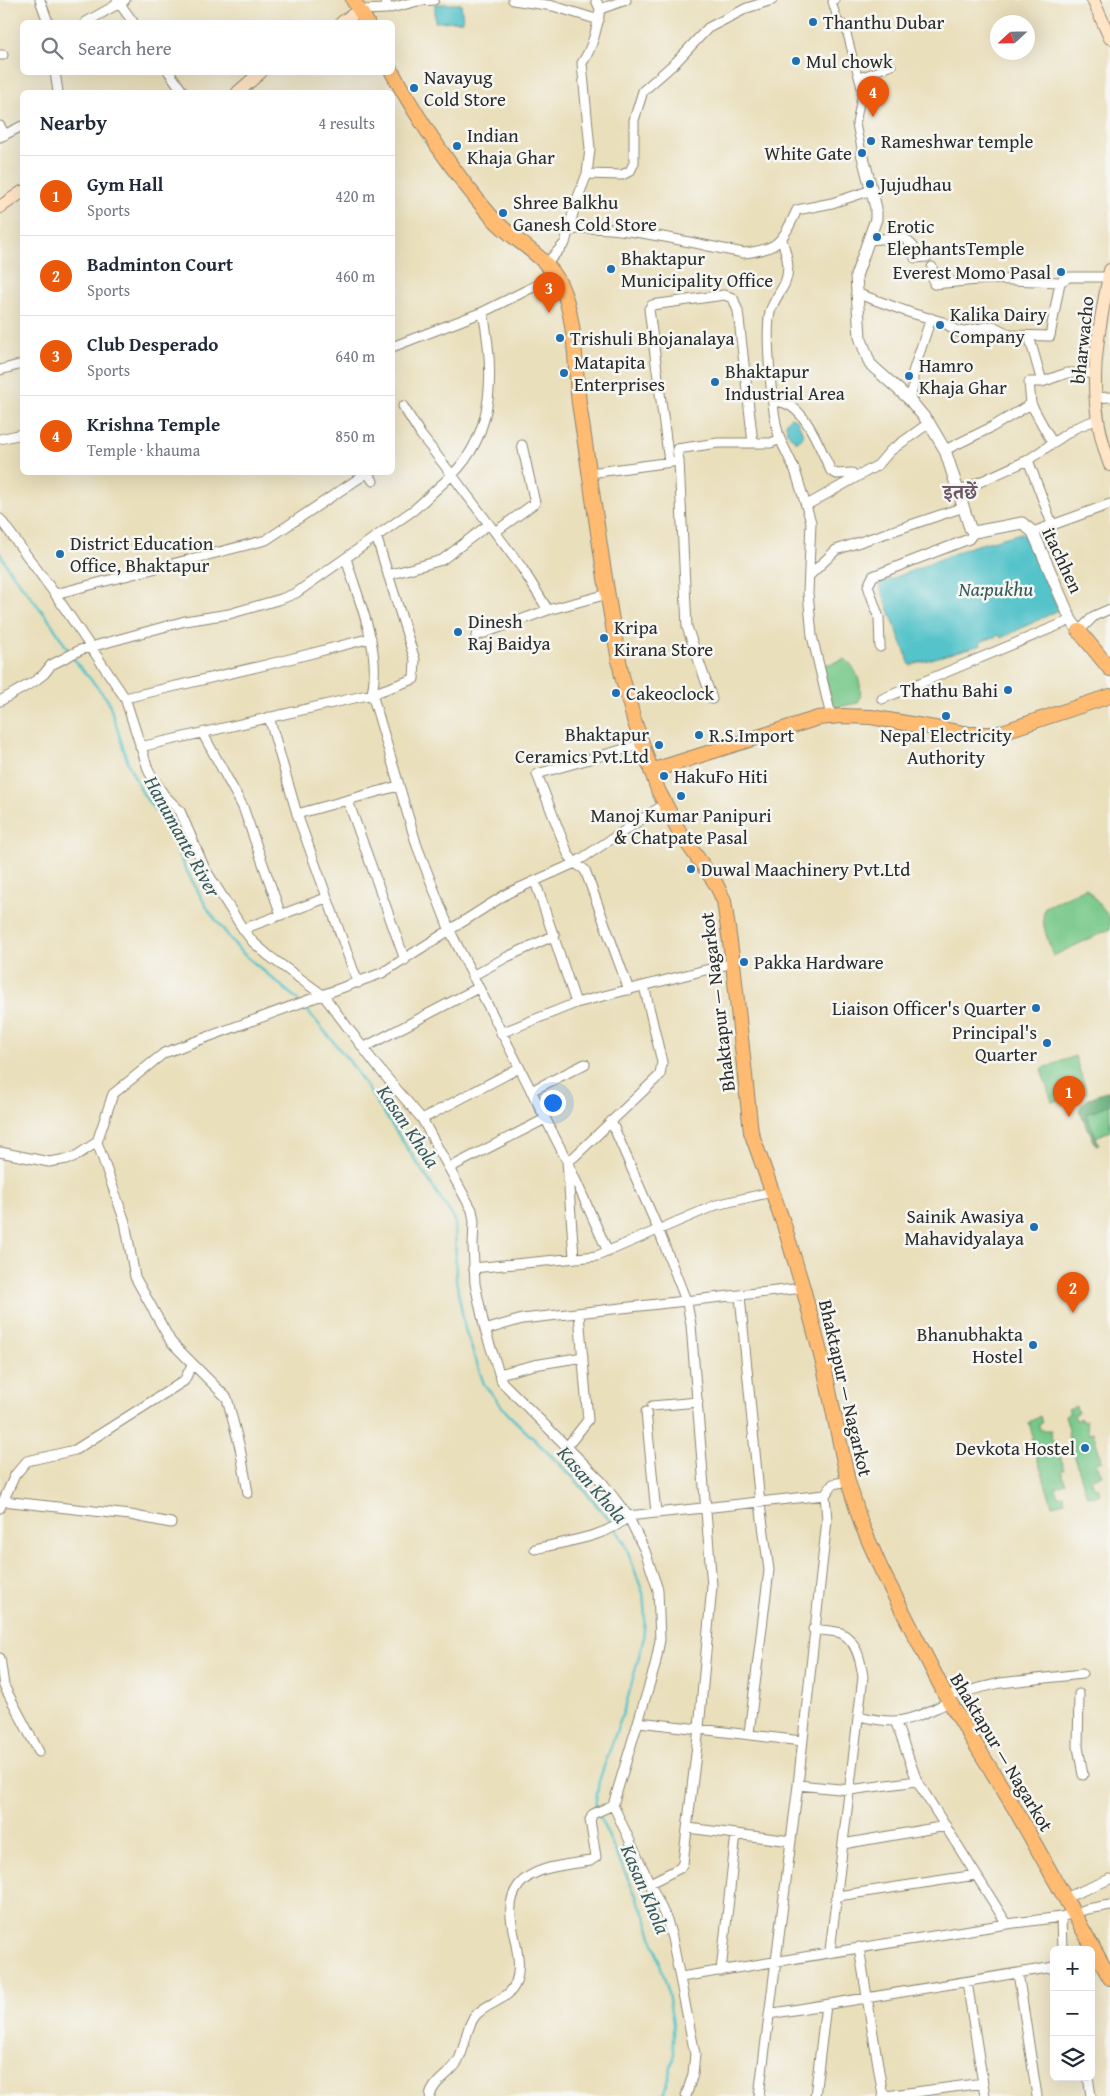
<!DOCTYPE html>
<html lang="en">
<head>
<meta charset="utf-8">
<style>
	body { margin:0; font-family:"Gentium Book Plus","Noto Serif Devanagari",serif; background:#f2f2f3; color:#1f2937 }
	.controls { position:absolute; right:15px; bottom:15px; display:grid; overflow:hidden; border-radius:8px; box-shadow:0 5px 20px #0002 }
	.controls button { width:45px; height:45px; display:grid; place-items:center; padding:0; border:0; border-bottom:1px solid #e0e1e3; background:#fff; color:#1f2937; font:25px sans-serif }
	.compass { position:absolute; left:990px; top:15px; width:45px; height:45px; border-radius:50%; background:#fff; box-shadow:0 5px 20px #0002; rotate:248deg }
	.you { position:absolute; left:552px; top:1102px; width:18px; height:18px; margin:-12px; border:4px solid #fff; border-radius:50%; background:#1a73e8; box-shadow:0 0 0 8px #1a73e833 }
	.badge { display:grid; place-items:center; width:32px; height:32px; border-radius:50%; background:#ea580c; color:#fff; font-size:16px; font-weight:700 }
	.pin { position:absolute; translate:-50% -41px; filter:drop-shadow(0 1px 2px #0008) }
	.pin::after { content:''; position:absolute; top:26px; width:18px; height:15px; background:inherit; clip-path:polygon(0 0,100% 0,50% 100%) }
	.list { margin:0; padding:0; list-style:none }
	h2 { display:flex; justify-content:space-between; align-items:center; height:65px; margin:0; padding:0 20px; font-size:21px }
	h2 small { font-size:16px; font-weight:400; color:#747a83 }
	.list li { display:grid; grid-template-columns:32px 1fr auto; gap:15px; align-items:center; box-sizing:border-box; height:80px; padding:0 20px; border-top:1px solid #e0e1e3 }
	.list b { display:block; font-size:19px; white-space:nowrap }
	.list p { margin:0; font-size:16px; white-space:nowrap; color:#747a83 }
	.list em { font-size:16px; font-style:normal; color:#747a83 }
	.icon { flex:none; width:28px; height:28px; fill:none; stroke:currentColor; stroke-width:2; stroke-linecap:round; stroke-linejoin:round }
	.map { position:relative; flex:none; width:1110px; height:2096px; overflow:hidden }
	.search { position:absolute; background:#fff; box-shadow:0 5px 20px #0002; left:20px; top:20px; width:375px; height:55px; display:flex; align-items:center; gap:12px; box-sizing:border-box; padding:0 18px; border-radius:8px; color:#747a83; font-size:19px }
	.panel { position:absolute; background:#fff; box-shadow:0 5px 20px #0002; left:20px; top:90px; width:375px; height:385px; border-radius:8px }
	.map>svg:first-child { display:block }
	.green { fill:#76c788; stroke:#50795a }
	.forest { fill:#60ac74; stroke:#466c50 }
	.water { fill:#55c3ca; stroke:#40777a }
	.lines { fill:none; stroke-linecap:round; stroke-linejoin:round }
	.stream { stroke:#55c3ca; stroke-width:2.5 }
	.pedestrian-casing { stroke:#8a8573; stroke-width:9 }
	.minor-casing { stroke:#8a8573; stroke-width:11 }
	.tertiary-casing { stroke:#8a8573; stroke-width:13 }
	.secondary-casing { stroke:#8a8573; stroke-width:14 }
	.primary-casing { stroke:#8a8573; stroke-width:16 }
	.pedestrian { stroke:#fff; stroke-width:7 }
	.minor { stroke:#fff; stroke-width:9 }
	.tertiary { stroke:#fff; stroke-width:11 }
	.secondary { stroke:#ffe4c6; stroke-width:12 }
	.primary { stroke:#ffbb71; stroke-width:14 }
	.poi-dot { fill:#1f6fb2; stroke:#f6f6f2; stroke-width:2 }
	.labels { text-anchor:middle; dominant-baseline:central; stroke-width:5; stroke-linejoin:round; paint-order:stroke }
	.poi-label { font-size:19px; fill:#2b2b2b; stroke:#f6f6f2; text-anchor:start }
	.street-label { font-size:19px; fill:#2b2b2b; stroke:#f6f6f2 }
	.neighbourhood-label { font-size:20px; font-weight:bold; fill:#6b5765; stroke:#f6f6f2 }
	.water-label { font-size:20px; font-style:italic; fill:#38595b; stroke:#f6f6f2 }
</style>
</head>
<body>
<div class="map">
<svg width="1110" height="2096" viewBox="0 0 1110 2096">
	<rect width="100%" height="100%" fill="#f6f6f2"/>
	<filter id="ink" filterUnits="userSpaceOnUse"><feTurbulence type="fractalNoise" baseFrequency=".02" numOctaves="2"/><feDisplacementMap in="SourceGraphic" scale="10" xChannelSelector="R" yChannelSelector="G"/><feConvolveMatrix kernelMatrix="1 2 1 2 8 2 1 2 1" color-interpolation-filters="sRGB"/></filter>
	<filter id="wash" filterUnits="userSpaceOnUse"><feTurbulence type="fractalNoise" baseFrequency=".0096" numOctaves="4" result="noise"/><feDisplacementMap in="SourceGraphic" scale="20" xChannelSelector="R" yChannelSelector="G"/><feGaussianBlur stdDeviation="1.12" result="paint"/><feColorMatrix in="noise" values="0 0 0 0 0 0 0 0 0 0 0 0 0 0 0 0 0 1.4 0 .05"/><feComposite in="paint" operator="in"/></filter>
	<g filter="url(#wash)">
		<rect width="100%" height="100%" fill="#eadfbb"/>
		<path class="green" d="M845 659C857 668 865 689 858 703L833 708 822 666Z
			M1086 888 1110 918V929L1053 956C1049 941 1039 922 1045 907Z
			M1075 1056 1087 1093 1052 1102 1041 1069Z
			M1110 1104V1131L1096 1137 1086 1114Z
			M1076 1406 1078 1413 1074 1415 1076 1420 1081 1418 1083 1421 1086 1420 1088 1434 1093 1432 1102 1461 1096 1463 1102 1475 1091 1478 1094 1488 1098 1487 1100 1494 1092 1497 1091 1495 1087 1496 1068 1435 1069 1429 1065 1415 1070 1413 1068 1409Z
			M1040 1416 1042 1423 1039 1424 1040 1430H1051L1052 1442 1056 1441 1064 1470 1061 1471 1066 1483 1055 1487 1058 1496 1063 1495 1065 1502 1052 1505 1031 1439 1033 1438 1029 1422Z"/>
		<path class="forest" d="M1110 1091V1104L1086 1114 1099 1144 1096 1145 1079 1110C1084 1098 1099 1094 1110 1091Z"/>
		<path class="water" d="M435 4H461L463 21 435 22Z
			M791 417 797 420 804 436 799 441H795L787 432 786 422Z
			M1021 533 1025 535 1059 610 1001 638 1000 635 980 642 981 645 910 665 879 584 970 547Z"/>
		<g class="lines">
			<path class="stream" d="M0 553 8 568 49 620 76 662 108 700 129 766 143 794 166 825 185 868 209 911 240 951 298 1000
				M302 1004 350 1062 455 1220 456 1280 465 1329 484 1384 508 1414 573 1477 612 1523 625 1544 643 1593 645 1617 643 1641 627 1701 599 1781 595 1807 647 1920 667 1987 673 2024V2060L663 2096"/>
		</g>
	</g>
	<g filter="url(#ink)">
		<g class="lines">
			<defs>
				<path id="pedestrian" d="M835 0 832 2 838 21 845 26 862 92 856 124 862 153
					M859 77 892 66"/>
				<path id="minor" d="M40 0 48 22
					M117 0 133 22
					M513 0 553 6 599 20
					M596 0 600 9 626 0
					M387 9 418 1 434 0
					M360 10 387 9 386 0
					M86 22 125 0
					M0 55H3
					M55 72 58 92
					M169 72 183 92
					M0 126 5 135
					M0 137 22 126
					M587 174 590 149 582 63C592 49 598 26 600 9
					M568 231C605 220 703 246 744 253 780 249 782 241 797 210L832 203 872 190
					M869 240 903 237 913 246 915 258 927 257
					M547 263 565 243 576 202 587 174 622 175 630 171 634 163V120L643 91 676 62 708 28 747 8 772 0
					M932 267 934 284 988 279 1060 282 1069 277H1110
					M856 293 911 313 943 322 959 332 993 326 1010 335 1050 336 1060 282
					M1029 336 1042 382
					M392 347 483 312
					M0 370 22 364
					M1095 398 1110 397
					M909 399 913 388V372L931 318
					M773 402C803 397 820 449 831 471L837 474 852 473 856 477
					M403 406 421 435 452 475C496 432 494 369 483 312L555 276
					M0 439 22 434
					M780 439C772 417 765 335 770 312 773 302 779 294 784 285 791 270 787 255 782 240
					M1053 444 1031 404 1029 382H1042L1067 373H1094
					M945 450 992 427 1031 404
					M1028 460 1052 524
					M679 461 687 627 712 699
					M669 462 649 309 652 305 724 295 733 298 738 311 753 443
					M367 472 373 481
					M590 473 679 461 677 449 718 443H771L780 439 795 470 811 522 808 593 812 636 831 716
					M960 491 1028 460 1075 428 1098 419
					M807 505 878 465 890 451 929 423
					M0 519 55 594 125 698 149 772 164 795 180 811 205 869 243 929 253 942 269 956 324 996 376 1065 422 1119 472 1210 474 1221 473 1245 475 1284 485 1330 502 1382 602 1482 628 1516 645 1551 658 1590 660 1640 655 1666 613 1805 667 1920 672 1938 695 2054 693 2074 686 2096
					M495 532 535 503 522 445
					M1033 532 1110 504
					M346 558C358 601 382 648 372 694L417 846 450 931 567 1161 608 1252
					M388 575 442 560 489 524
					M809 576 836 550 964 507
					M55 594 266 540 367 473
					M1079 631 1094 616 1110 609
					M476 636 548 610 608 594
					M880 647 879 618 868 586 873 576 969 539 974 532
					M125 698 278 662 371 638
					M882 699 1071 620
					M0 701 35 681 44 674 51 665 80 650 185 621 229 614 281 599 296 593 415 509 452 475 522 568 548 610
					M269 717 297 814 358 983
					M203 734 243 807 281 915
					M140 747 372 694 414 679 415 660 376 536
					M348 801 405 960
					M297 814 398 786
					M535 881 576 1003
					M243 929 326 898
					M472 976 507 957 555 935
					M629 990 585 870 575 863 568 854 537 774 642 744
					M501 1033 576 1003 733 963
					M363 1048 478 988
					M531 1091 585 1064
					M422 1119 519 1068
					M611 1121 658 1229 687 1303 691 1325 712 1586 699 1728 683 1863 680 1868 650 1883
					M0 1152 49 1162 73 1158 97 1142
					M449 1168 545 1119
					M574 1257 567 1161 574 1157 660 1075 662 1062 644 986
					M473 1268 597 1256 716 1205 772 1192
					M740 1296 760 1504 769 1570 749 1733
					M485 1330 522 1319 803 1288
					M499 1374 534 1365 583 1357
					M652 1406 698 1402
					M646 1412 656 1513
					M566 1448 588 1420 579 1314
					M248 1493 240 1448 227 1398 171 1342 135 1277 125 1222 97 1142 113 1094 164 1053 382 973 508 893 575 863 665 804
					M3 1501 130 1515 171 1523
					M0 1508 15 1475 27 1461 75 1450 184 1381 192 1365
					M535 1549C562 1542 610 1537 628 1516L825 1495 833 1484 848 1481
					M813 1629C822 1631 833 1630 841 1633 857 1640 861 1663 863 1677L830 1951
					M0 1658 4 1686 39 1752
					M1079 1694 1078 1747 1083 1775
					M946 1696 1000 1683 1082 1674
					M859 1716C903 1727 910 1719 950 1702
					M639 1722 802 1741
					M896 1723 917 1781 1007 1924
					M798 1785 850 1790 917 1781
					M688 1828 791 1841
					M843 1844 946 1826
					M838 1896 976 1875
					M1065 1898 1110 1879
					M1061 1917 1062 1950
					M859 1947 883 2096
					M721 1971 736 1834
					M1018 1973 1037 2096
					M681 1977 1007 1924 1061 1917 1087 1909 1110 1905
					M967 1982 985 2096
					M769 2014 1054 1967
					M1088 2077 1091 2096
					M430 2096C434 2080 451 2074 458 2061 466 2047 465 2027 476 2015 489 2001 509 2001 516 1982 527 1950 497 1913 519 1885 534 1866 567 1865 590 1861L596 1857 590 1820 593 1814 613 1805
					M759 2096 798 1785 827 1520 825 1495
					M815 2096 826 2005
					M886 2096 983 2083"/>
				<path id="tertiary" d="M862 153 876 208V219L856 276 860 337 870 364 909 399 929 423 945 450 970 528 974 532 1022 523 1033 532 1071 620 1079 631"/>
				<path id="secondary" d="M1093 0 1110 38
					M342 22 360 10
					M238 92 261 72
					M0 207 22 192
					M1110 270C1097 340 1084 395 1110 465"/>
				<path id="primary" d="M353 0 367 22
					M392 72C421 124 452 171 491 216 512 241 545 253 560 284 577 319 574 364 579 403 593 494 604 585 622 676L634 720 658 790 680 833 716 884 724 901 733 963 751 1132 784 1225 803 1288 824 1367 848 1481 861 1523 881 1569 946 1696 1015 1809 1110 1978
					M1079 631 1110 669
					M651 771 818 718 841 716 871 717 969 734H996L1110 696"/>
			</defs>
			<use href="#pedestrian" class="pedestrian-casing"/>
			<use href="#minor" class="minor-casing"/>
			<use href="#tertiary" class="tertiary-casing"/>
			<use href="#secondary" class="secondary-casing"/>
			<use href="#primary" class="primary-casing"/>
			<use href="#pedestrian" class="pedestrian"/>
			<use href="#minor" class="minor"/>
			<use href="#tertiary" class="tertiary"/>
			<use href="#secondary" class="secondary"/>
			<use href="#primary" class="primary"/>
		</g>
	</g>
	<g class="poi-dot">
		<circle cx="813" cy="22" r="5"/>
		<circle cx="796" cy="61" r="5"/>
		<circle cx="414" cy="88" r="5"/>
		<circle cx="871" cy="141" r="5"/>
		<circle cx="457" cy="146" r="5"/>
		<circle cx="862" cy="153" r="5"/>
		<circle cx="870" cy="184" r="5"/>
		<circle cx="503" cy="213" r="5"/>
		<circle cx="877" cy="237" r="5"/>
		<circle cx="611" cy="269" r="5"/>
		<circle cx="1061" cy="272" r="5"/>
		<circle cx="940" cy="325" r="5"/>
		<circle cx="560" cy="338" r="5"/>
		<circle cx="564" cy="373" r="5"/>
		<circle cx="909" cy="376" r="5"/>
		<circle cx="715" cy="382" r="5"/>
		<circle cx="60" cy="554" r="5"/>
		<circle cx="458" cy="632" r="5"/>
		<circle cx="604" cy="638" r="5"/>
		<circle cx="1008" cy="690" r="5"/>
		<circle cx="616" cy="693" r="5"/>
		<circle cx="946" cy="716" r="5"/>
		<circle cx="699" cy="735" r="5"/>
		<circle cx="659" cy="745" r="5"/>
		<circle cx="664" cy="776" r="5"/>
		<circle cx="681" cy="796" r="5"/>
		<circle cx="691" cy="869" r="5"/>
		<circle cx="744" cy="962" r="5"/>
		<circle cx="1036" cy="1008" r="5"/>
		<circle cx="1047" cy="1043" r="5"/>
		<circle cx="1034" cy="1227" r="5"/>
		<circle cx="1033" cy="1345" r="5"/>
		<circle cx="1085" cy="1448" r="5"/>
	</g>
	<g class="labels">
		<g class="poi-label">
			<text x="823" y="22">Thanthu Dubar</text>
			<text x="806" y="61">Mul chowk</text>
			<text x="424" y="77">Navayug<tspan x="424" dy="22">Cold Store</tspan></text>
			<text x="467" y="135">Indian<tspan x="467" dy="22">Khaja Ghar</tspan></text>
			<text x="881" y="141">Rameshwar temple</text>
			<text x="852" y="153" text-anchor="end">White Gate</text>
			<text x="880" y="184">Jujudhau</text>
			<text x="513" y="202">Shree Balkhu<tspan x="513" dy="22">Ganesh Cold Store</tspan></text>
			<text x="887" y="226">Erotic<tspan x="887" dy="22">ElephantsTemple</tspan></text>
			<text x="621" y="258">Bhaktapur<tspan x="621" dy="22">Municipality Office</tspan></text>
			<text x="1051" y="272" text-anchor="end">Everest Momo Pasal</text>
			<text x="950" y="314">Kalika Dairy<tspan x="950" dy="22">Company</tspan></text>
			<text x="570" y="338">Trishuli Bhojanalaya</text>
			<text x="574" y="362">Matapita<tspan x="574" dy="22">Enterprises</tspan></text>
			<text x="919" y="365">Hamro<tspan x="919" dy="22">Khaja Ghar</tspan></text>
			<text x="725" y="371">Bhaktapur<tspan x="725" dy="22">Industrial Area</tspan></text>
			<text x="70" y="543">District Education<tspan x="70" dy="22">Office, Bhaktapur</tspan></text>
			<text x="468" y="621">Dinesh<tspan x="468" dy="22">Raj Baidya</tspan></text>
			<text x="614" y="627">Kripa<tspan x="614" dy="22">Kirana Store</tspan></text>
			<text x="998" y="690" text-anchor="end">Thathu Bahi</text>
			<text x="626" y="693">Cakeoclock</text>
			<text x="649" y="734" text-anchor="end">Bhaktapur<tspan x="649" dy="22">Ceramics Pvt.Ltd</tspan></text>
			<text x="709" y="735">R.S.Import</text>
			<text x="946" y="735" text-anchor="middle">Nepal Electricity<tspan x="946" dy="22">Authority</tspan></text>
			<text x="674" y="776">HakuFo Hiti</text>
			<text x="681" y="815" text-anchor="middle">Manoj Kumar Panipuri<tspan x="681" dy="22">&amp; Chatpate Pasal</tspan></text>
			<text x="701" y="869">Duwal Maachinery Pvt.Ltd</text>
			<text x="754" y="962">Pakka Hardware</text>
			<text x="1026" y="1008" text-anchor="end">Liaison Officer's Quarter</text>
			<text x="1037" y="1032" text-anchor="end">Principal's<tspan x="1037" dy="22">Quarter</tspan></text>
			<text x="1024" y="1216" text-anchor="end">Sainik Awasiya<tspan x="1024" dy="22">Mahavidyalaya</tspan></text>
			<text x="1023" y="1334" text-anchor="end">Bhanubhakta<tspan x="1023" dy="22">Hostel</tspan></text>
			<text x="1075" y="1448" text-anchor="end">Devkota Hostel</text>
		</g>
		<g class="street-label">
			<text transform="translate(1082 340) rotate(-84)">bharwacho</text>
			<text transform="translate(1063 560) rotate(65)">itachhen</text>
			<text transform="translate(717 1002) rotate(-97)">Bhaktapur — Nagarkot</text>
			<text transform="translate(846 1388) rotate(77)">Bhaktapur — Nagarkot</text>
			<text transform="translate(1002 1752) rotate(59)">Bhaktapur — Nagarkot</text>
		</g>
		<g class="neighbourhood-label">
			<text x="960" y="491">इतछें</text>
		</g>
		<g class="water-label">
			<text x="996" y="588">Na:pukhu</text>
			<text transform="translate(183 836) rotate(61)">Hanumante River</text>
			<text transform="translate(409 1126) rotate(56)">Kasan Khola</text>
			<text transform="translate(593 1484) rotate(49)">Kasan Khola</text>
			<text transform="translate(646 1889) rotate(67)">Kasan Khola</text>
		</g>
	</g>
</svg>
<div class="controls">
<button>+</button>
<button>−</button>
<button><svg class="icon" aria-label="layers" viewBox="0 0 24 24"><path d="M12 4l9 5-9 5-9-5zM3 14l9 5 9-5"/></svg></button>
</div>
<svg class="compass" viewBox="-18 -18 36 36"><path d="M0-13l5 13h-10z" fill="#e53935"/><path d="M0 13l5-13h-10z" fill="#747a83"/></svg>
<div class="you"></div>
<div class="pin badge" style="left:1069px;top:1117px">1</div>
<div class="pin badge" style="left:1073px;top:1313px">2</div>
<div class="pin badge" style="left:549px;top:313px">3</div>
<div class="pin badge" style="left:873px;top:117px">4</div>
<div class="search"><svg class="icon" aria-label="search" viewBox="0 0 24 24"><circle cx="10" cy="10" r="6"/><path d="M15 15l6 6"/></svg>Search here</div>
<section class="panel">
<h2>Nearby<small>4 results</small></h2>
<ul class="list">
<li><span class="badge">1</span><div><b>Gym Hall</b><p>Sports</p></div><em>420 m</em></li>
<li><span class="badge">2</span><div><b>Badminton Court</b><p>Sports</p></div><em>460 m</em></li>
<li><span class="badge">3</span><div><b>Club Desperado</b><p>Sports</p></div><em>640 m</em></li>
<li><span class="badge">4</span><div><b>Krishna Temple</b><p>Temple · khauma</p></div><em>850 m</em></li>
</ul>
</section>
</div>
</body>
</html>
